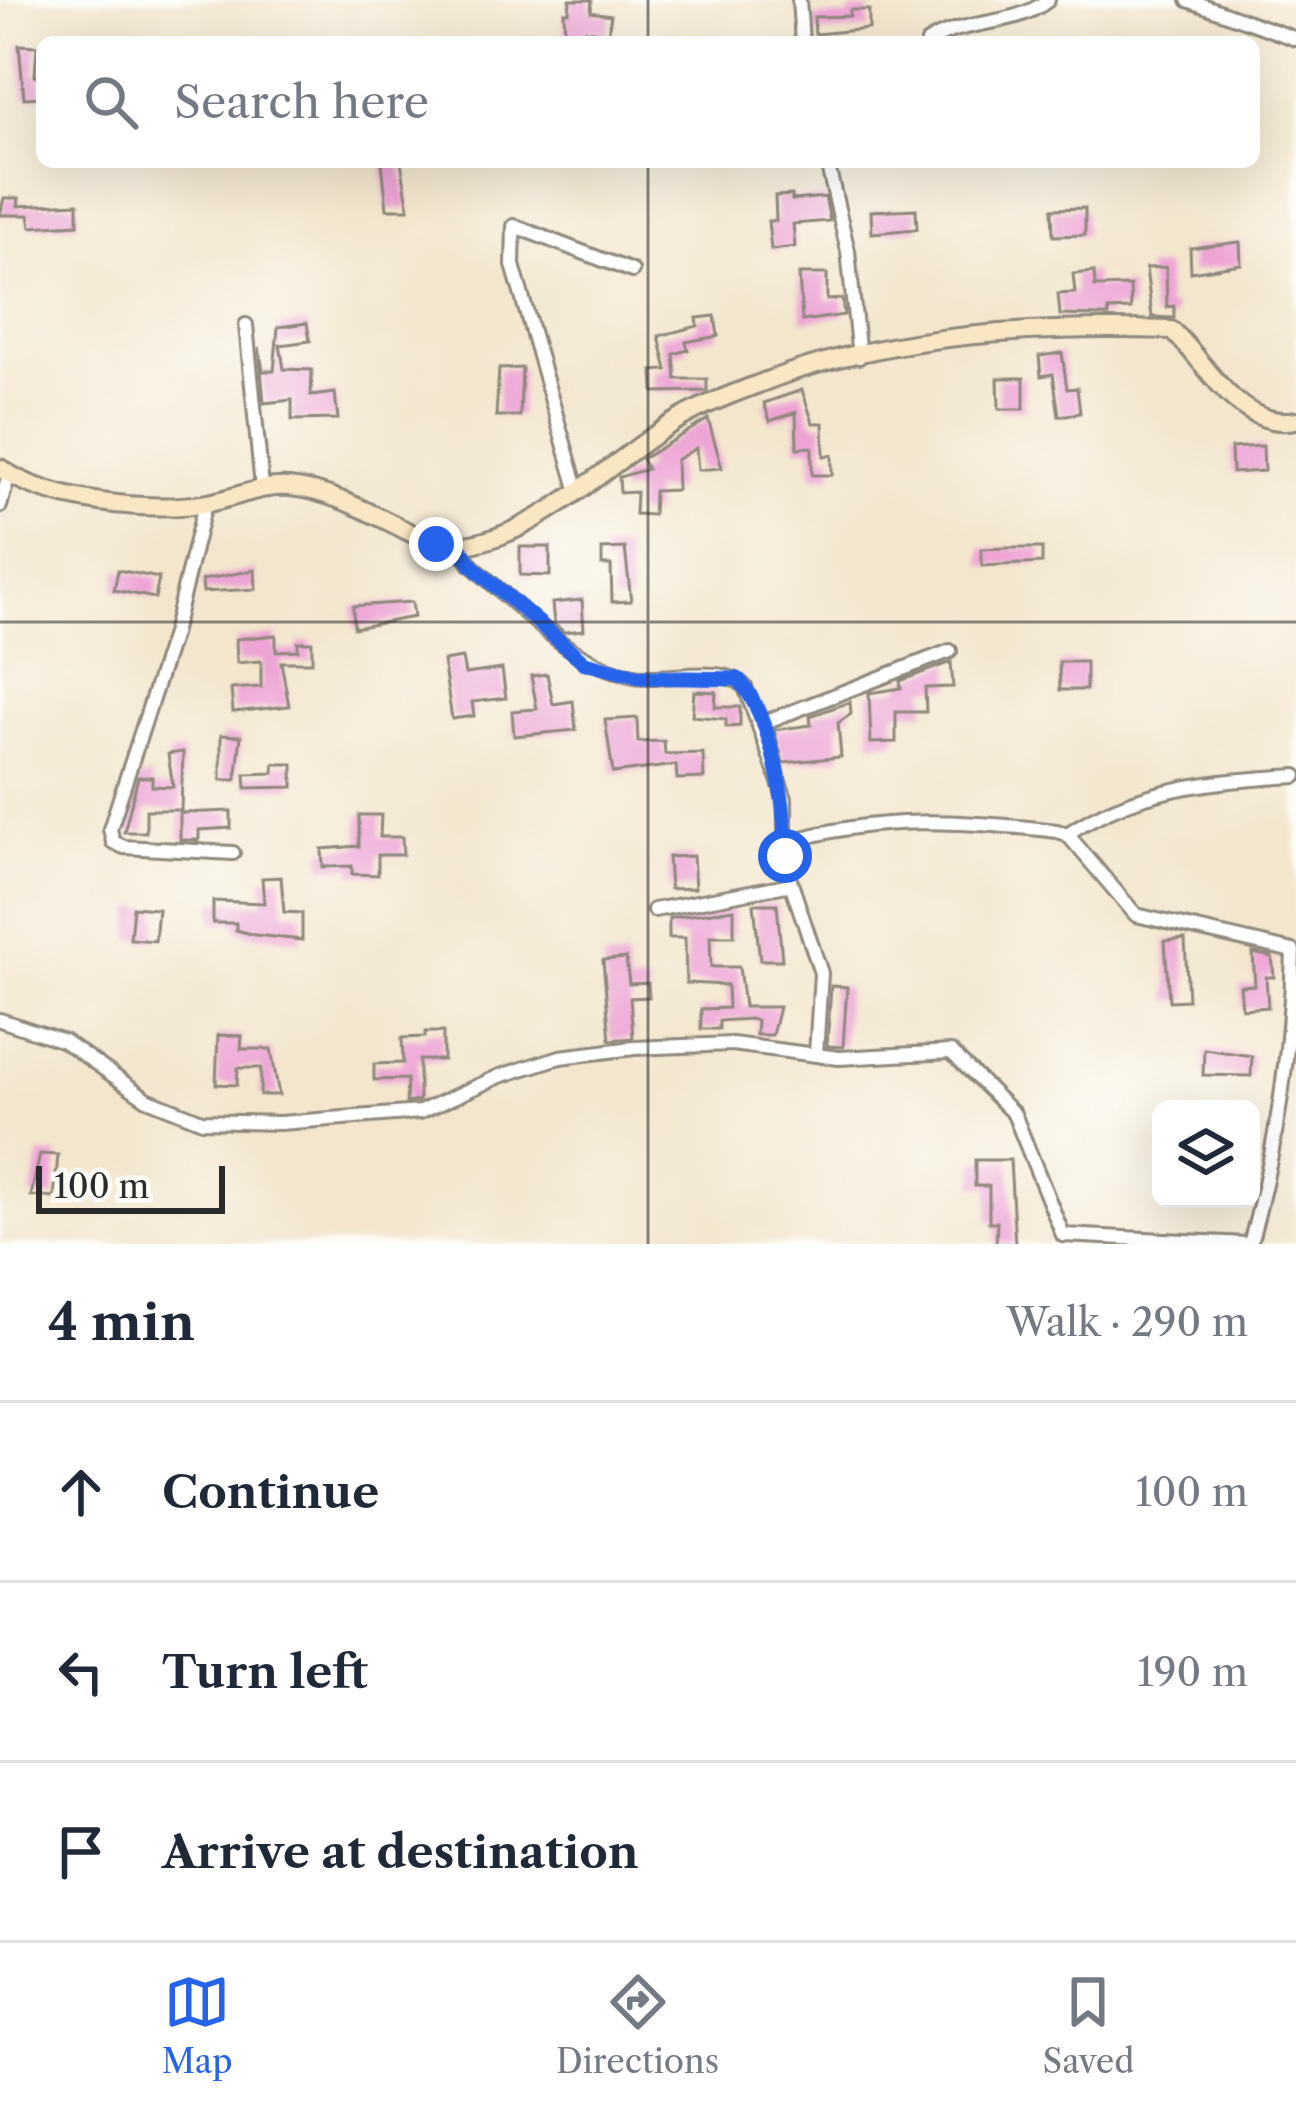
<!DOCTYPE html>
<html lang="en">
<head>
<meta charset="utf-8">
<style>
	body { margin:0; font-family:"Libre Caslon Text",serif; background:#f6f6f7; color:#1f2937 }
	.controls { position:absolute; right:36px; bottom:36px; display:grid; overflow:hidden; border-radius:18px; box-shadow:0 12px 48px #0002 }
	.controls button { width:108px; height:108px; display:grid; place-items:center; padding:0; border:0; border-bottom:3px solid #e0e1e3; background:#fff; color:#1f2937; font:60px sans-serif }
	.scale { position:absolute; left:36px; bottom:30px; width:189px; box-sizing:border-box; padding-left:12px; border:6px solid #2b2b2b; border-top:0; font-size:33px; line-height:42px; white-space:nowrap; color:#2b2b2b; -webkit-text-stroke:9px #fdfcf7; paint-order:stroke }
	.stop { position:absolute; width:36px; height:36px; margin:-27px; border:9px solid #2563eb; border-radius:50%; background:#fff }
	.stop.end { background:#2563eb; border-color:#fff; box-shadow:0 3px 12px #0008 }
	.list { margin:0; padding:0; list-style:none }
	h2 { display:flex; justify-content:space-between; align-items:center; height:156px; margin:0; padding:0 48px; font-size:51px }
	h2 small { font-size:39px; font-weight:400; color:#747a83 }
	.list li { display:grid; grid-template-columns:78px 1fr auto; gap:36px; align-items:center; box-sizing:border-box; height:180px; padding:0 48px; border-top:3px solid #e0e1e3 }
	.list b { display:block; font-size:45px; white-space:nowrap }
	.list em { font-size:39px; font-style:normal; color:#747a83 }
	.icon { flex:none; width:66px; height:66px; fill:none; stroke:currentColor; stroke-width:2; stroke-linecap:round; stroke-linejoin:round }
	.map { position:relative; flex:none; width:1296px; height:1244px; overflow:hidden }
	.search { position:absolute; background:#fff; box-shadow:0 12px 48px #0002; left:36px; right:36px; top:36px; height:132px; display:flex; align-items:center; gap:30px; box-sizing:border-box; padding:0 42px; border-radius:18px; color:#747a83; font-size:45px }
	.sheet { height:696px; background:#fff }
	nav { display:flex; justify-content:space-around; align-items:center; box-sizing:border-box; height:168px; border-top:3px solid #e0e1e3; background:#fff; font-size:33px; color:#747a83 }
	nav a { display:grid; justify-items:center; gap:6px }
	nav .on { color:#2563eb }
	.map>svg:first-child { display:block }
	.building { fill:#eda4d5 }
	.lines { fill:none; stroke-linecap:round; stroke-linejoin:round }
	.street-casing { stroke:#8f887c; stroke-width:18 }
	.secondary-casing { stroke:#8f887c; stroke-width:22 }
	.street { stroke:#fff; stroke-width:12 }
	.secondary { stroke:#f9e7c3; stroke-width:16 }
	.route { stroke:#2563eb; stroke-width:15 }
	.grid { fill:none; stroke:#2b2b2b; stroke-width:3; stroke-opacity:0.55 }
</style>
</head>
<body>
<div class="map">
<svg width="1296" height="1244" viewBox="0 0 1296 1244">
	<rect width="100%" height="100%" fill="#fdfcf7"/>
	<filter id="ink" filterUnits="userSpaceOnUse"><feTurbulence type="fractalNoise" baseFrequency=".00833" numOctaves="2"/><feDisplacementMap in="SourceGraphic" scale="24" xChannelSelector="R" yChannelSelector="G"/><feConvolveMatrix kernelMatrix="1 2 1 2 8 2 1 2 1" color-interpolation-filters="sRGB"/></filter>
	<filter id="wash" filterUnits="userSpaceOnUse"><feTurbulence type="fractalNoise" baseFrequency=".004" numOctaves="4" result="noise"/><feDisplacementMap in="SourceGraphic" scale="48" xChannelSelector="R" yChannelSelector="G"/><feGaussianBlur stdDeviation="2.7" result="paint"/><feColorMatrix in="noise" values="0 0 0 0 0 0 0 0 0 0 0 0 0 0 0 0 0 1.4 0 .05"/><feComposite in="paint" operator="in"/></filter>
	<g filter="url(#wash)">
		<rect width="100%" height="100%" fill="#f3e6cd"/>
		<g id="blocks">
			<path class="building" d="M570 0H592L591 12 611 15 608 33 585 30 586 37 565 38 564 12H569Z
				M850 10H869V29L815 34 814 17 850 16Z
				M19 45 37 46 35 76H42V97L24 98Z
				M382 162H401L409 209H387Z
				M792 195V200L825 197 830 221 793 224 795 247 771 250 768 221H776L775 196Z
				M4 198H19L18 206 78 203V224L31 227 29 215H0Z
				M1085 208V235L1053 236 1052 209Z
				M916 209 917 229 872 233 871 211Z
				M1240 242 1241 264 1191 272 1190 248Z
				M1166 267 1167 307 1174 306V318L1152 317 1146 268Z
				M1094 272 1095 287 1130 286 1131 309 1108 310 1109 316H1102L1060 315 1058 294 1075 293 1073 274Z
				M799 274H827V300L842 299 844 315 802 321Z
				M715 316 718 336 686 342 688 350 674 354 676 379H707V391L654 392 653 371 667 370 659 336 698 326 697 318Z
				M307 323 310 341 280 345 284 369 312 370 311 396 335 393 338 419 292 420V400L264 403 259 347 263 371H274L278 327Z
				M1062 353 1067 389 1077 388 1080 413 1059 416 1053 374 1041 376 1039 356Z
				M522 368 520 416H496L499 369Z
				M998 378H1024V409H999Z
				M802 390 813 423H823L824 456 832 455V475H812V447L797 448 796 412 770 421 764 403Z
				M708 419 722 468 698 470 696 448 676 460 677 490 654 491 653 515 635 514 636 492 620 493 619 477 647 469 642 459Z
				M1263 446 1264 471 1232 473 1231 448Z
				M520 547H550V576L520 575Z
				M625 548 631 601 612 602 611 565H602V549Z
				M1006 548H1042V563L982 566 981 549Z
				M118 570 159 578 155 598 114 590Z
				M255 570 256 589 203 592 202 580Z
				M582 600 584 630 564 632 554 624 552 603Z
				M412 602 414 617 354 628 353 606Z
				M276 635V651L298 650V642H312V662H281L289 706 233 712 231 689 261 687V661L237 663 236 639Z
				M462 658 465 674 502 669 506 698 472 702 474 716 452 719 443 661Z
				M951 662 953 687 925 688 926 712H896V742L871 743 869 693 901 688 900 681Z
				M1059 662H1086V690H1060Z
				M547 674 553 704 573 701 576 730 514 736 512 711 537 709 531 676Z
				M694 691 716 692 715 707H740V726L726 727V719L692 716Z
				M850 702 851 714 838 723 841 757 783 763 774 730 811 725 810 716Z
				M637 718 638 742 664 741 665 754 703 753 704 778 677 779 676 765 613 773 605 720Z
				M221 735 241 736 236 780H221Z
				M183 752 181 810H146V832H124L138 777H152V786L173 787 168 754Z
				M274 764H293V787L246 788 245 774 274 773Z
				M231 811V828L199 830V840H180V813Z
				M359 815H381L380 837H402L403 855H378V875L352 874V866L323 867 322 849 359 846Z
				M693 856 695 888 670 889 668 857Z
				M281 877 284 912 302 913V940L255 935 236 930V923H213V901L264 903 262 878Z
				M754 904H777L782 960H760Z
				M133 907 158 909 155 941 130 939Z
				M734 909V936H710L711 967H739L744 1007H779L772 1035H756L757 1021 750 1019 719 1021V1029H701V1009L728 1008 727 985 686 983 685 938H669V918Z
				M1185 939 1188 1000 1169 1001 1165 941Z
				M1253 953 1272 957 1274 977H1266L1268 1007 1242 1009 1240 986 1255 985Z
				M626 958 629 984 648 983 649 997 630 998 633 1038 610 1040 603 960Z
				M831 986 847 987 843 1047 827 1046Z
				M425 1032H443V1060H419V1101L406 1103 407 1079 374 1080V1064L403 1063 402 1038 425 1037Z
				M218 1035 242 1036 241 1049H271L279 1095H260L261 1068H238L237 1085 216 1084Z
				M1204 1049 1252 1056 1251 1076 1203 1075Z
				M40 1154 58 1155 54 1198 31 1196Z
				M975 1160H1010L1015 1244H996L997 1222H989V1186H975Z"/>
		</g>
	</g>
	<g filter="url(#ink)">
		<use href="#blocks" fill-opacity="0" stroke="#8f887c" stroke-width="3"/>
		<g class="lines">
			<defs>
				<path id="street" d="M799 0 802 42
					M1188 0 1296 39
					M928 42C965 18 1013 28 1048 0
					M827 162 848 251 859 357
					M246 325 262 487
					M578 492 513 265 514 226 632 271
					M205 504 173 634 110 829 113 842 124 847 233 853
					M0 506 9 474
					M460 548 471 565C523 609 567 662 634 676 664 682 724 663 745 687L785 799V865L821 973 816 1055
					M760 724 950 651
					M1067 834C1136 787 1214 781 1296 776
					M786 843C875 814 965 821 1057 831L1067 834 1136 915 1293 951C1291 1053 1277 1146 1250 1244
					M654 910 792 884
					M0 1020 64 1041 147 1099 202 1121 280 1123 420 1112 500 1076 560 1057 634 1048 732 1044 839 1058 951 1052 1014 1114 1063 1235 1247 1244"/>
				<path id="secondary" d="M0 468C47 502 151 513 208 503 236 498 259 485 289 487 339 491 391 525 436 545 524 557 617 451 690 413 716 399 746 389 774 378 898 333 1040 326 1171 330 1207 360 1237 431 1296 420"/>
			</defs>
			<use href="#street" class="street-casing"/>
			<use href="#secondary" class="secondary-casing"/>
			<use href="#street" class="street"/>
			<use href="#secondary" class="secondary"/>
		</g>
	</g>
	<g class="lines" filter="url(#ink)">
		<path class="route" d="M436 544 460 548 472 566 585 663 640 677 738 679C773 719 787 805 785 856"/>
	</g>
	<path class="grid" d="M648 0V42M648 162V1244M0 622H1296"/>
</svg>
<div class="controls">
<button><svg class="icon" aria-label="layers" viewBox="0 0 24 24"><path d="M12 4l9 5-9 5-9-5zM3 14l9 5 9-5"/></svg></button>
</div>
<div class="scale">100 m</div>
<div class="stop" style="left:785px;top:856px"></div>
<div class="stop end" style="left:436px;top:544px"></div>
<div class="search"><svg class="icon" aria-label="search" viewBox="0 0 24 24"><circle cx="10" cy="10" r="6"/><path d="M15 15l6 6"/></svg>Search here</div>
</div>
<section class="sheet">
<h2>4 min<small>Walk · 290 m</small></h2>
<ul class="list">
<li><svg class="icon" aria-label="ahead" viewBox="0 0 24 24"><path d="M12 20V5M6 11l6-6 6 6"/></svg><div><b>Continue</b></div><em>100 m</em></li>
<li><svg class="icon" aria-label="left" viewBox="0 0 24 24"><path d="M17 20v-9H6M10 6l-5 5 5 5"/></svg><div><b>Turn left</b></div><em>190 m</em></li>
<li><svg class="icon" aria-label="arrive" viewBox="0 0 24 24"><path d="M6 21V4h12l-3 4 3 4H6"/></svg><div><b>Arrive at destination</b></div></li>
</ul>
</section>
<nav>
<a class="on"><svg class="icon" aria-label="map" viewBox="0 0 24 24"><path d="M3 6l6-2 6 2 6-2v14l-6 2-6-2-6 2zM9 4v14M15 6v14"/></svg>Map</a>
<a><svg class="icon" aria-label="directions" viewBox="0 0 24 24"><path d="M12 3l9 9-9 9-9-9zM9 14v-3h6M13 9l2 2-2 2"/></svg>Directions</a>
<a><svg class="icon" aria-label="saved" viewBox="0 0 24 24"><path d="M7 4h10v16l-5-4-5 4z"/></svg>Saved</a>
</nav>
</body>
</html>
